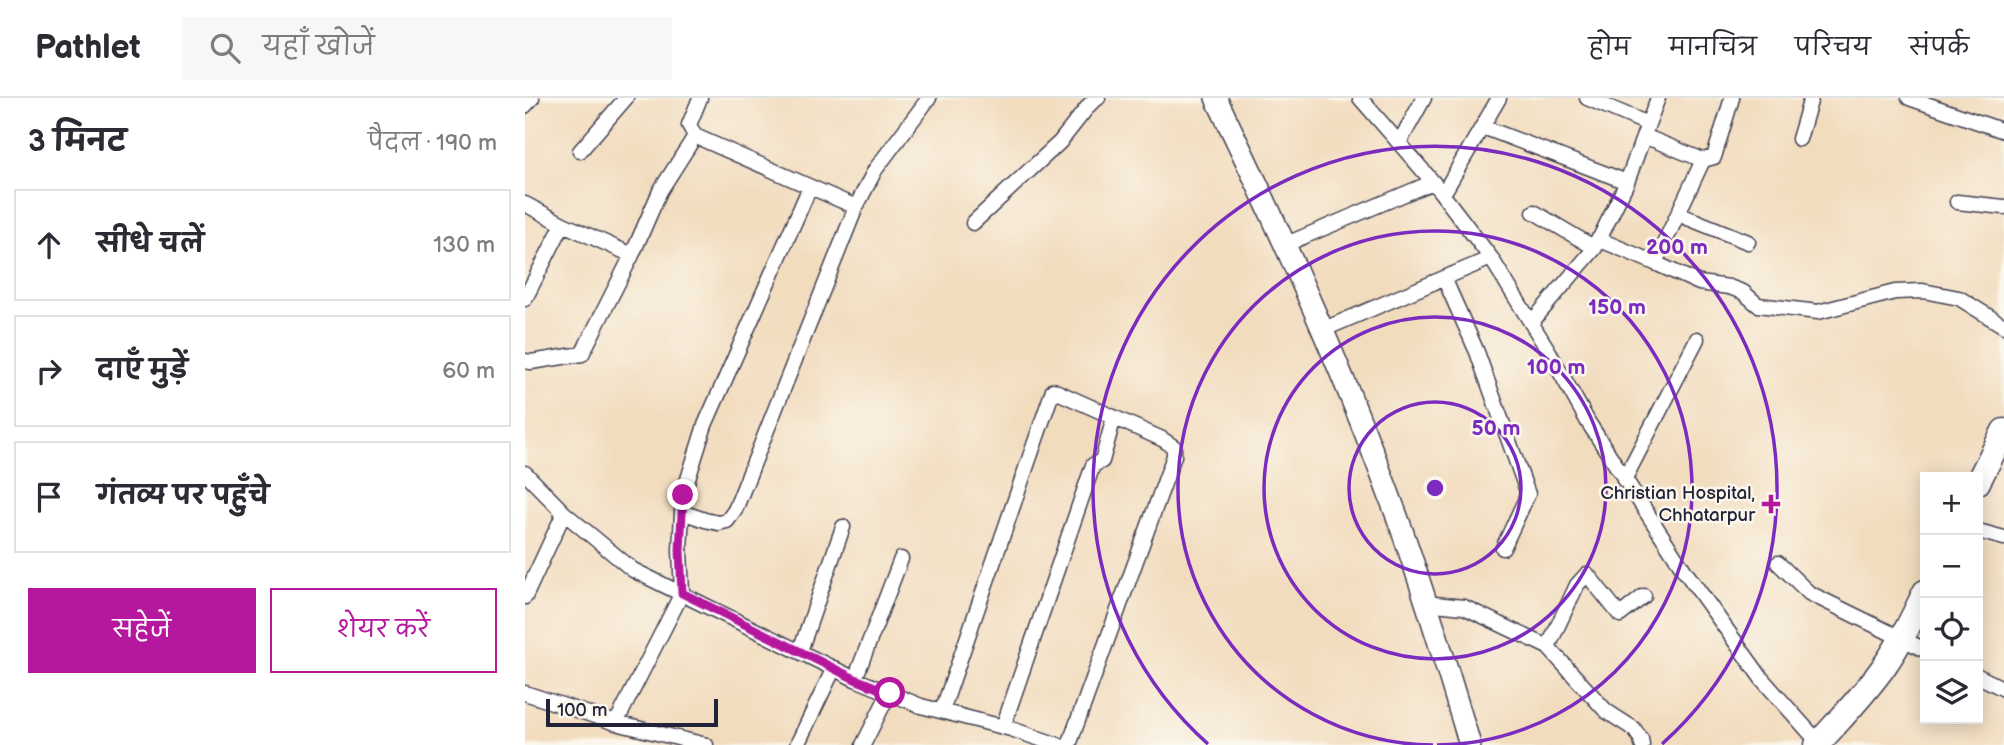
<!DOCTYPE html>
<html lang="hi">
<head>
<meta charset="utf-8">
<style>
	body { margin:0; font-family:"Balsamiq Sans","Playpen Sans Deva",sans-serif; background:#f7f7f7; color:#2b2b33 }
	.controls { position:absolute; right:21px; bottom:21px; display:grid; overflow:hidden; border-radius:0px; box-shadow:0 4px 18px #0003 }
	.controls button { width:63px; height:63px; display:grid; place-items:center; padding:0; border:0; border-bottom:2px solid #e1e1e2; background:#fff; color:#2b2b33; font:35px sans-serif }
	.scale { position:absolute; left:21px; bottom:18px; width:172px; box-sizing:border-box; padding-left:7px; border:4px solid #22223b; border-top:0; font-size:19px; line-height:24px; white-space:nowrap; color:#22223b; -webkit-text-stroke:5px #fbf7ec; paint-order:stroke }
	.stop { position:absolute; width:21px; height:21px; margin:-16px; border:5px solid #b5179e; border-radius:50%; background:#fff }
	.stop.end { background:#b5179e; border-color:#fff; box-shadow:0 2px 7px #0008 }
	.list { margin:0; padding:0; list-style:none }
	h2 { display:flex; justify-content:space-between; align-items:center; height:91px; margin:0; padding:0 28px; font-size:30px }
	h2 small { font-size:23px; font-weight:400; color:#7c7c81 }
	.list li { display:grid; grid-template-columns:46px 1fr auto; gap:21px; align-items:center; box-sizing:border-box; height:112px; margin:0 14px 14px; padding:0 14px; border:2px solid #e1e1e2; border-radius:0px }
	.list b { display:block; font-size:26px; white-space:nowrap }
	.list em { font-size:23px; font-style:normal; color:#7c7c81 }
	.actions { display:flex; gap:14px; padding:21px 28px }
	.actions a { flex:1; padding:16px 0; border:2px solid #b5179e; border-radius:0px; text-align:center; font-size:24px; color:#b5179e }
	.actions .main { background:#b5179e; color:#fff }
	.icon { flex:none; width:38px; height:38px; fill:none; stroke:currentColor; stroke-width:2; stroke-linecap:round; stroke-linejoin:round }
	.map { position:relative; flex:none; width:1479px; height:647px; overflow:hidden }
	header { display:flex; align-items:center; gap:42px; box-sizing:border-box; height:98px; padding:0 35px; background:#fff; border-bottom:2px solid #e1e1e2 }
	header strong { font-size:33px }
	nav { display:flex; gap:38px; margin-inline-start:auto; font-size:24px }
	.search { width:490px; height:63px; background:#f7f7f7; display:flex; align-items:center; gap:18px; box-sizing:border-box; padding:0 24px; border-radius:0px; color:#7c7c81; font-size:26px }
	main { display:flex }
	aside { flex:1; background:#fff }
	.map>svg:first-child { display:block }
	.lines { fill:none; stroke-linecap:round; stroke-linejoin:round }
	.street-casing { stroke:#413e4f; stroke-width:17 }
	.primary-casing { stroke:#413e4f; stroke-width:24 }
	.highway-casing { stroke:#413e4f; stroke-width:27 }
	.street { stroke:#fff; stroke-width:14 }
	.primary { stroke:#fff; stroke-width:21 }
	.highway { stroke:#fff; stroke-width:24 }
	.route { stroke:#b5179e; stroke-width:9 }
	.ring { fill:none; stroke:#7b2cbf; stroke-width:3.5 }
	.poi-dot { fill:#b5179e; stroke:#fbf7ec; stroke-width:2.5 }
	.labels { text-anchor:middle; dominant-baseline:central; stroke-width:5; stroke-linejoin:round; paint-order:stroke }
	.poi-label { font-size:19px; fill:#22223b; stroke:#fbf7ec; text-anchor:end }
	.centre { fill:#7b2cbf; stroke:#fbf7ec; stroke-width:3.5 }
	.ring-label { font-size:21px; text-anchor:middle; font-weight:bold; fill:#7b2cbf; stroke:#fbf7ec; stroke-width:5; stroke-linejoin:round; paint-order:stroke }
</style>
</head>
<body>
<header>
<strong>Pathlet</strong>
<div class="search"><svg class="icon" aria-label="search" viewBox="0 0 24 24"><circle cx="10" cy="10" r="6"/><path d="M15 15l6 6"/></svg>यहाँ खोजें</div>
<nav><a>होम</a><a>मानचित्र</a><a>परिचय</a><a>संपर्क</a></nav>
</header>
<main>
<aside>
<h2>3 मिनट<small>पैदल · 190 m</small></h2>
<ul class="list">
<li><svg class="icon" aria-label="ahead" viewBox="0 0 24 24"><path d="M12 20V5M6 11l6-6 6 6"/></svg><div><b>सीधे चलें</b></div><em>130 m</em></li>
<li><svg class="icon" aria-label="right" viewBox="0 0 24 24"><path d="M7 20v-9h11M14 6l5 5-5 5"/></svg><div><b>दाएँ मुड़ें</b></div><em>60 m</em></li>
<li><svg class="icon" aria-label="arrive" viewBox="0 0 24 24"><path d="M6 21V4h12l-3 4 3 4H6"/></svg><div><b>गंतव्य पर पहुँचे</b></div></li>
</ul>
<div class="actions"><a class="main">सहेजें</a><a>शेयर करें</a></div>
</aside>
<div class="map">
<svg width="1479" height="647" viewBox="0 0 1479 647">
	<rect width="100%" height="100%" fill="#fbf7ec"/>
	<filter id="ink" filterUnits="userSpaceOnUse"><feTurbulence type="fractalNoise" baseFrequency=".0143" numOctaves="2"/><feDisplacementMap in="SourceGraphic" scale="14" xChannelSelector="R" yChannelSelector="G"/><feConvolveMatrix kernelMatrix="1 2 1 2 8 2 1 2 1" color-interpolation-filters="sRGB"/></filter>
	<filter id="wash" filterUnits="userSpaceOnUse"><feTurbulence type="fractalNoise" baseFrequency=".00686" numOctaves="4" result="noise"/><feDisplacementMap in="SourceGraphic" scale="28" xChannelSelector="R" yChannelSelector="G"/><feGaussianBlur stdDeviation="1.57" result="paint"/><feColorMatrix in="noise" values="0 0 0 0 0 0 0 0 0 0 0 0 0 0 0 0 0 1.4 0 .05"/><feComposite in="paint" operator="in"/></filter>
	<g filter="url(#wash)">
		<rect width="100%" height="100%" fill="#f2dcbe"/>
	</g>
	<g filter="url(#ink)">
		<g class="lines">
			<defs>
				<path id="street" d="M835 0 908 84 966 160 1023 252 1063 324 1159 472 1237 581 1294 645
					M1062 0 1123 26 1133 0
					M1384 0 1479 33
					M0 8 7 0
					M958 29 1102 84 1123 26
					M1119 38 1178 62 1189 59 1207 0
					M1274 41 1286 0
					M874 45 899 0
					M55 53 101 0
					M918 96 974 0
					M1432 104 1479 109
					M0 106 38 126 107 157 57 256 6 264 0 263
					M331 109 350 72 404 0
					M1009 114 1070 150 1102 84
					M1153 116 1223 144
					M448 125 535 44 565 6 573 0
					M1073 141 1130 165 1178 62
					M759 147 908 84
					M107 157 135 93 170 38
					M1130 165 1174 185 1204 189 1218 194 1233 207 1293 214 1370 194 1398 193 1434 200 1479 228
					M919 180 952 254 1003 396 978 450
					M0 201 38 126
					M1006 225 1070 150
					M797 232 966 160
					M0 375 39 415 108 472 330 581 396 608 486 631 533 647
					M1099 382 1172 241
					M157 414 180 422 193 425 202 423 210 412 331 109 170 38 164 27 175 0
					M1453 433 1479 440
					M1253 465 1284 495 1400 552
					M0 499 39 415
					M900 505 939 509 1023 549 1081 613 1109 631 1116 641 1117 647
					M1023 549 1052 487 1062 476 1095 517 1119 498
					M275 553 318 429
					M1453 578 1479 591
					M330 581 376 461
					M0 595 91 625 181 647
					M417 613 528 292 637 341 649 349V358L544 647
					M91 625 157 495 155 452 158 397 180 327 285 89
					M478 629 568 367 577 363 589 319
					M272 647 309 570
					M338 647 364 595"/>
				<path id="primary" d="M691 0C758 138 822 280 874 424 900 497 923 573 945 647"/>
				<path id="highway" d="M1453 384 1479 333
					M1292 647C1315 621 1340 596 1360 567 1376 544 1388 519 1400 494"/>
			</defs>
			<use href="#street" class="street-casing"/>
			<use href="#primary" class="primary-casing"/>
			<use href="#highway" class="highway-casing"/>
			<use href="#street" class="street"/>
			<use href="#primary" class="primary"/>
			<use href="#highway" class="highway"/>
		</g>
	</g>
	<g class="lines" filter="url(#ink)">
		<path class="route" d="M158 397 155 452 157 495 330 581 365 595"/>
	</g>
	<g class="ring">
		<circle cx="910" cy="390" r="86"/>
		<circle cx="910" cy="390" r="171"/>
		<path d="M908 647A257 257 0 1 1 912 647"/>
		<path d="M683 646A342 342 0 1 1 1137 646"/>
	</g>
	<path class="poi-dot" d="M1242.5 395.5h7v7h7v7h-7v7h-7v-7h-7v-7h7z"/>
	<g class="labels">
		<g class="poi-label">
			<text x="1230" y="395">Christian Hospital,<tspan x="1230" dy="22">Chhatarpur</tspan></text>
		</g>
	</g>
	<circle cx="910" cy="390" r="10" class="centre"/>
	<g class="ring-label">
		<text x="1152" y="156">200 m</text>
		<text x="1092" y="216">150 m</text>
		<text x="1031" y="276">100 m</text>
		<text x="971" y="337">50 m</text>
	</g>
</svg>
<div class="controls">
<button>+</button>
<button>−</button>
<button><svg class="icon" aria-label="locate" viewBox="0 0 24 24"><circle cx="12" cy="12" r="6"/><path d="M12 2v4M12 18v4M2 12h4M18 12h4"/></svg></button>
<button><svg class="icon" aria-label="layers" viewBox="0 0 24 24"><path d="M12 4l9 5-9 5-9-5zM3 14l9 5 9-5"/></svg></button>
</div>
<div class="scale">100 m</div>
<div class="stop" style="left:365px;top:595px"></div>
<div class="stop end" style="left:158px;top:397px"></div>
</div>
</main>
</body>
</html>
